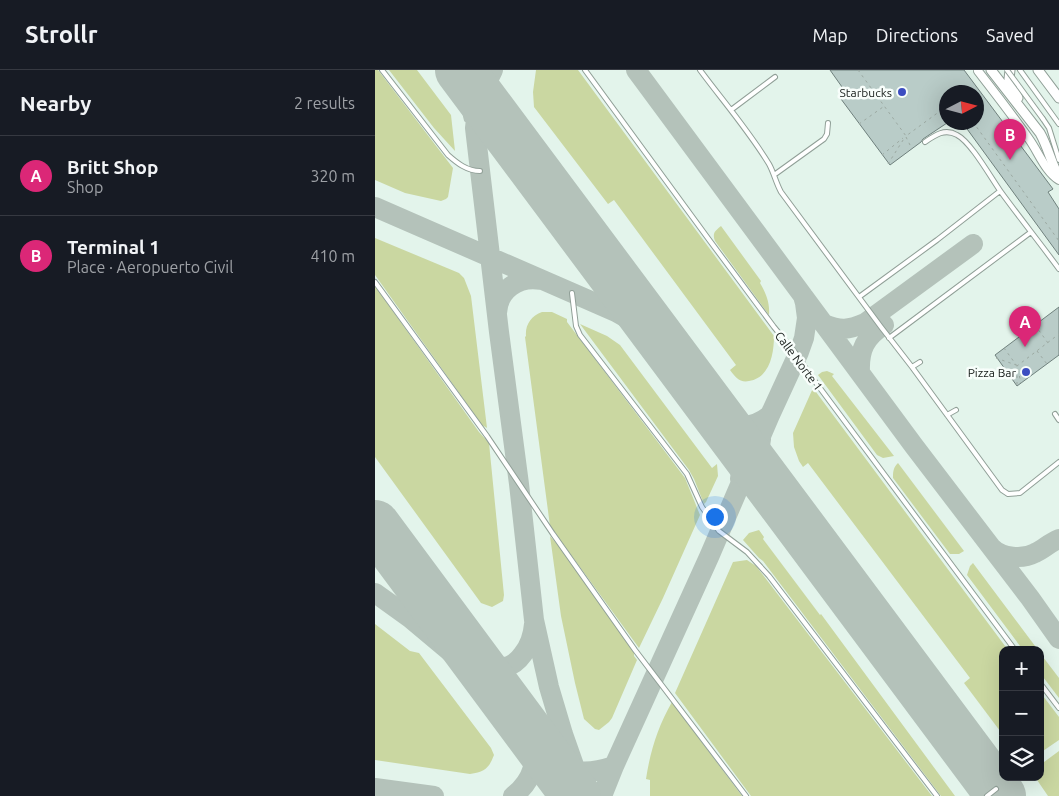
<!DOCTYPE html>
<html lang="en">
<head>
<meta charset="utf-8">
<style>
	body { margin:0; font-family:Ubuntu,sans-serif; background:#242831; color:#f1f3f6 }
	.controls { position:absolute; right:15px; bottom:15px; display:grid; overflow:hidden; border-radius:10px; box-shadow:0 5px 20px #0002 }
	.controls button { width:45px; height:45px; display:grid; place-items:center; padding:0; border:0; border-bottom:1px solid #363941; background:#171b24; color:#f1f3f6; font:25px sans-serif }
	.compass { position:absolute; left:564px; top:15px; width:45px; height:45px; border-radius:50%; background:#171b24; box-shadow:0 5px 20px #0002; rotate:84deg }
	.you { position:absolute; left:339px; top:446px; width:18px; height:18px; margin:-12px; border:4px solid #fff; border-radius:50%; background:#1a73e8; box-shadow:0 0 0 8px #1a73e833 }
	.badge { display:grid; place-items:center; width:32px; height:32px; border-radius:50%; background:#db2777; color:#fff; font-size:16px; font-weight:700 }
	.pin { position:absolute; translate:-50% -41px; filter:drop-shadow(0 1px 2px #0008) }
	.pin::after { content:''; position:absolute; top:26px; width:18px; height:15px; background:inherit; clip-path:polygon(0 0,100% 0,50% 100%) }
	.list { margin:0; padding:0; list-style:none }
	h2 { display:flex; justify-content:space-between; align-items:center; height:65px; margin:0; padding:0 20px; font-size:21px }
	h2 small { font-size:16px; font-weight:400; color:#9ea1a6 }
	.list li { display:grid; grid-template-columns:32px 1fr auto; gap:15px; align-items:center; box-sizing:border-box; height:80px; padding:0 20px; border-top:1px solid #363941 }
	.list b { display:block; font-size:19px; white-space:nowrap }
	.list p { margin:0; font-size:16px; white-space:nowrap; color:#9ea1a6 }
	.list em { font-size:16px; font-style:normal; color:#9ea1a6 }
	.icon { flex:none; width:28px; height:28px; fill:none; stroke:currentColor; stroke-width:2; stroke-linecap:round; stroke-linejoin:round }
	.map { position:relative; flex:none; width:684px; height:726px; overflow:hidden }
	header { display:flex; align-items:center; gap:30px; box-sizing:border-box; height:70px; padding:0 25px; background:#171b24; border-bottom:1px solid #363941 }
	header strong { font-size:24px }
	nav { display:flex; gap:28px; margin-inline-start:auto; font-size:18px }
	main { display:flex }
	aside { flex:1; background:#171b24 }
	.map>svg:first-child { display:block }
	.green { fill:#cad7a1 }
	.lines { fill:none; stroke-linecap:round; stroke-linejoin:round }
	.taxiway { stroke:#b4c2ba; stroke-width:20 }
	.runway { stroke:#b4c2ba; stroke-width:50 }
	.building { fill:#b9ccc8; stroke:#6f807d }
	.service-casing { stroke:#909f97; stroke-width:6 }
	.minor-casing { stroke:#909f97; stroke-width:10 }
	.tertiary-casing { stroke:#909f97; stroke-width:11 }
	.path { stroke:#9ba8a1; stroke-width:1; stroke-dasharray:2.5 4; stroke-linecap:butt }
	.service { stroke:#fff; stroke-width:4 }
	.minor { stroke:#fff; stroke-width:8 }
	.tertiary { stroke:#fff; stroke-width:9 }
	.service-bridge-casing { stroke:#909f97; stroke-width:6; stroke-linecap:butt }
	.service-bridge { stroke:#fff; stroke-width:4 }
	.poi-dot { fill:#3c4dc1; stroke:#f8fefb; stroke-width:2 }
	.labels { text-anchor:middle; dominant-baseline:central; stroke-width:5; stroke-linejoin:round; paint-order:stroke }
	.poi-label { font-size:12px; fill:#151b18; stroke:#f8fefb; text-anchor:end }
	.street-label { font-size:12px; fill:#151b18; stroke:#f8fefb }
</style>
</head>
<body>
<header>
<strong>Strollr</strong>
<nav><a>Map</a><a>Directions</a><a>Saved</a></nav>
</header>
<main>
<aside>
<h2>Nearby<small>2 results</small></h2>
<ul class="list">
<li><span class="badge">A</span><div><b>Britt Shop</b><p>Shop</p></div><em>320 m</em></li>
<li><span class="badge">B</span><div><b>Terminal 1</b><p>Place · Aeropuerto Civil</p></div><em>410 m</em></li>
</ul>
</aside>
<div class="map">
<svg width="684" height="726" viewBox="0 0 684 726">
	<rect width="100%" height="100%" fill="#e3f4eb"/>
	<path class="green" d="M0 0H3L78 98 73 127 71 129 66 131 30 123 0 110Z
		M14 0H42L76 45 80 81 59 58Z
		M161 0H203L399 266C399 283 395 308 374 311 365 313 360 307 355 300L361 295 239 130 233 134 159 37 158 22Z
		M346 156 386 211 385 213C391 223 395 233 394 245L340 171C337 163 340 161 346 156Z
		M0 168 84 203 89 208 96 226 112 358 107 355 0 205Z
		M0 216 104 362 114 373 129 525 128 531 117 537 106 533 0 387Z
		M167 242H177L192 249V252L310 408 325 445 288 528 264 578 175 456 150 267 151 266C150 255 156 246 167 242Z
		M205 254 232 266 245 275 337 398 342 394 343 406 331 432 329 434 319 409 314 400Z
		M452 301 459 304 457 306 519 386 508 388 502 385 443 305 447 302Z
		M438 318 633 580H628V665L589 613 595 608 433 393 428 397 424 391 419 377 418 363Z
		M523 393 589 481 584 484H575L518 408C518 402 518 398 523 393Z
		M384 460 389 467 388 469 445 545 446 544 580 726H566L388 491 384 488 368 470 374 463Z
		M175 466 188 481 259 582V586L262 590 237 648 234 652 224 660 220 659 209 649 200 613 186 546Z
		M372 490 381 496 388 505 557 726H376L300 623 358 492Z
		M598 493 663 580H648L592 505 595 496Z
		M0 554 35 581 44 583 116 678 119 685C114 698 110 702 95 704L0 690Z
		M665 583 684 608V628L665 603Z
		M665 622 684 647V670L665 683Z
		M297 632 367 726H275V710L271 709C275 682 283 656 297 632Z
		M684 681V726H673L660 707H665V695Z"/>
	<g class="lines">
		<path class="taxiway" d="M118 0C108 20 102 36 100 58L124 262 144 414 159 550 174 617 188 664 201 701 213 726
			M261 0 539 376 655 528 684 569
			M88 4C94 17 97 31 98 46
			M0 137 241 242 264 255 296 282
			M122 243C123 220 143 206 166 210
			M449 254C466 261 473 260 490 253L598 174
			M485 302C484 280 490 267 509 255
			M342 346C355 365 370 385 365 409
			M342 346C357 361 379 358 395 345
			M386 369C382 389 392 406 400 423
			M616 477C627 488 647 490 660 483 669 479 674 473 684 469
			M0 523 35 548 109 610 134 636
			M99 588C118 598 134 604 148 584 155 575 158 566 159 554
			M175 691C199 704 214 704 239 696
			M0 718 59 726
			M138 726C157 712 166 687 155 665
			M227 726 239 696 334 487 395 345 424 282 429 268 432 248 430 233 428 226"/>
		<path class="runway" d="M85 0 626 726
			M0 455 201 726"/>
	</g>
	<path class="building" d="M455 0H589L678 119 673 122 684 139V185L587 52H602V22H572V53L548 69 546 72 515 95 466 29 472 24Z
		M684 237V285L642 316 620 285Z"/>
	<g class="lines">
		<defs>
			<path id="service" d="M7 0 73 85C82 93 92 101 105 101
				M210 0 335 171 399 257 422 285 433 302 640 580
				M325 0C348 31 374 61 394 94 399 103 401 113 406 122L506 257 537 297 627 420 633 424 645 423 684 392
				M645 0 684 54
				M356 40 400 7
				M668 49 674 58 684 90
				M550 72C560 65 570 58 582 65 596 72 616 108 626 122 645 148 665 173 684 199
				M399 105 449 69 452 64 453 53
				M0 212 112 366 178 464 260 580 371 726
				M197 223 201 256 205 265 312 404 327 437 344 461 372 482 394 506 562 726
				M484 227 562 170 625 121
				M514 268 656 162
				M537 297 545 292
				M680 344 684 350
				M572 345 581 340
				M665 613 684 638
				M612 726 621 719"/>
			<path id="minor" d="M603 1C620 23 638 46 654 69 664 83 670 101 684 110"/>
			<path id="tertiary" d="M616 0 665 63C673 77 676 93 684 107
				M635 0 634 9 643 28
				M663 0 684 28"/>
		</defs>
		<use href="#service" class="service-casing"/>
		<use href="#minor" class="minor-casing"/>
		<use href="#tertiary" class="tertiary-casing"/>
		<path class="path" d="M483 0 531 66 572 36
			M598 52 684 171
			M484 54 508 37
			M531 67 537 79
			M507 85 528 68
			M513 94 530 67
			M660 255 673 273
			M629 278 642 296 646 313
			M662 281 672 294
			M621 288 641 295
			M642 299V316
			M636 308 642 296 684 264"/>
		<use href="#service" class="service"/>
		<use href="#minor" class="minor"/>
		<use href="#tertiary" class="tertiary"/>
		<defs>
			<path id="service-bridge" d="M632 0 668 49"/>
		</defs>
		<use href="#service-bridge" class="service-bridge-casing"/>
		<use href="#service-bridge" class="service-bridge"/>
	</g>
	<g class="poi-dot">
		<circle cx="527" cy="22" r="5"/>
		<circle cx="651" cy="302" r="5"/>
	</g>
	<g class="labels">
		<g class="poi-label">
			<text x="517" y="22">Starbucks</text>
			<text x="641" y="302">Pizza Bar</text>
		</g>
		<g class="street-label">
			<text transform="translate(424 291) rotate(53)">Calle Norte 1</text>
		</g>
	</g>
</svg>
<div class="controls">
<button>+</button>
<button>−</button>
<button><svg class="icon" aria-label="layers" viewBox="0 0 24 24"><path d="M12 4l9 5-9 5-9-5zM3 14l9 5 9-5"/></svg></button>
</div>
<svg class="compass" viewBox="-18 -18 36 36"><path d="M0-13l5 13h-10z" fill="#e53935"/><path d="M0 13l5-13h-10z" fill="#9ea1a6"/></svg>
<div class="you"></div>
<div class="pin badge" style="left:650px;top:277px">A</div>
<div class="pin badge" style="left:635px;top:90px">B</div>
</div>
</main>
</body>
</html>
